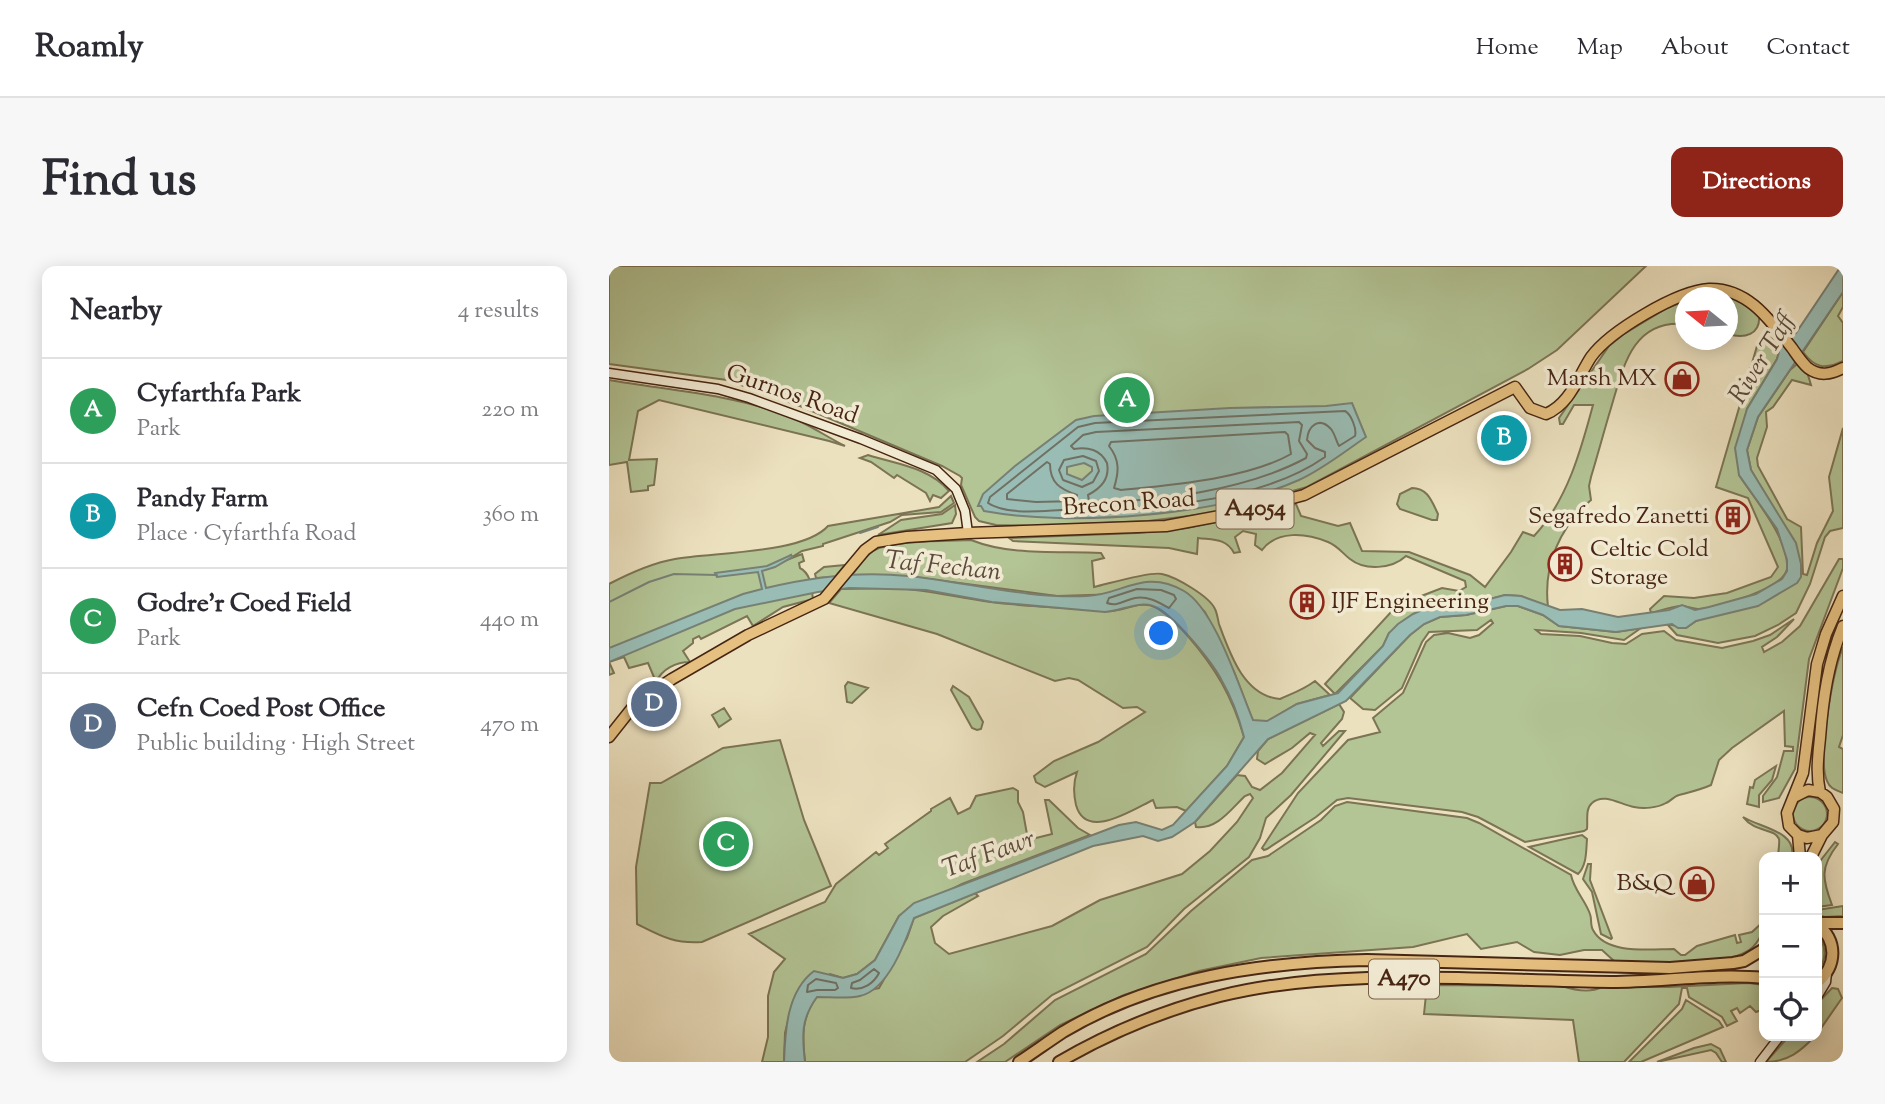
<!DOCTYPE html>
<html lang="en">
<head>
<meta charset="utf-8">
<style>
	body { margin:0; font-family:"Sorts Mill Goudy",serif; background:#f7f7f7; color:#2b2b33 }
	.controls { position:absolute; right:21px; bottom:21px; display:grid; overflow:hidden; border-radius:14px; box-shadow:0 4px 18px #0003 }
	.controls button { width:63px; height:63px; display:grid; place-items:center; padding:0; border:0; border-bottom:2px solid #e1e1e2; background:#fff; color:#2b2b33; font:35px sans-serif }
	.compass { position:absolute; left:1066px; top:21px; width:63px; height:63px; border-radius:50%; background:#fff; box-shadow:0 4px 18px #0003; rotate:288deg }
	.you { position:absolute; left:553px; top:368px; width:24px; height:24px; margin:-18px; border:5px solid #fff; border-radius:50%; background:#1a73e8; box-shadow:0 0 0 10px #1a73e833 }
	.badge { display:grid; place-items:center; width:46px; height:46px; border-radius:50%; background:#8f2418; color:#fff; font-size:23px; font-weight:700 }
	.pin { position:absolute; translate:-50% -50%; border:4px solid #fff; box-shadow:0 2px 7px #0006 }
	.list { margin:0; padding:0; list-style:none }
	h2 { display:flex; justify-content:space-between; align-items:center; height:91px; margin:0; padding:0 28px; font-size:30px }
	h2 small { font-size:23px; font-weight:400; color:#7c7c81 }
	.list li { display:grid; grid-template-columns:46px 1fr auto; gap:21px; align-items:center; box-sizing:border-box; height:105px; padding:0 28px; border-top:2px solid #e1e1e2 }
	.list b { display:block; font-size:26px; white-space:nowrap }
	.list p { margin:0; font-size:23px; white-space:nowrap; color:#7c7c81 }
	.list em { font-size:23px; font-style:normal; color:#7c7c81 }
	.icon { flex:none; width:38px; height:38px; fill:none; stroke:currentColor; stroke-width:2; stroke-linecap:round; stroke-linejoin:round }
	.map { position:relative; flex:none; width:1234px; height:796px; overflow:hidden; border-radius:14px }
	header { display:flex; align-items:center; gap:42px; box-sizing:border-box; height:98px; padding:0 35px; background:#fff; border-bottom:2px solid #e1e1e2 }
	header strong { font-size:33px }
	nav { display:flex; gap:38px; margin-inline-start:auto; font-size:24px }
	.intro { display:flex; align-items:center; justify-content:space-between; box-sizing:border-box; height:168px; padding:0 42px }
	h1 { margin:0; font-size:49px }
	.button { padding:18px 32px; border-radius:14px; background:#8f2418; color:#fff; font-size:24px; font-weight:700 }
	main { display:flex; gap:42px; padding:0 42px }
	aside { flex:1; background:#fff; border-radius:14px; box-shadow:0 4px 18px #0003 }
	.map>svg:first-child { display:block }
	.green { fill:#b3c495; stroke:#7c7454; stroke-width:2 }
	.water { fill:#99bdb5; stroke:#788074; stroke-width:2; fill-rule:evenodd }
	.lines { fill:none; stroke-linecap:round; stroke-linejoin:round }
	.shore { stroke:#707164; stroke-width:2 }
	.stream { stroke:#788074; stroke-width:2 }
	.secondary-casing { stroke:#462513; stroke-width:11 }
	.primary-casing { stroke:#462513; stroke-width:13 }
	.highway-casing { stroke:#462513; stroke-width:14 }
	.secondary { stroke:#f3ecd5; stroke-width:8 }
	.primary { stroke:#e6c080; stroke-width:10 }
	.highway { stroke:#e6c080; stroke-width:10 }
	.labels { text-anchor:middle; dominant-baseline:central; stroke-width:7; stroke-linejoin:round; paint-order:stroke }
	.shield { fill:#f3ecd5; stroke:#7a614d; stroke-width:2 }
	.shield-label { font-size:23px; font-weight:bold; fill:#462513 }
	.poi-label { font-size:24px; fill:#462513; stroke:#f3ecd5; text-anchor:end }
	.street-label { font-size:24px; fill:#462513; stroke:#f3ecd5 }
	.water-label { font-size:26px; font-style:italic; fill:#5b4b3c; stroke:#f3ecd5 }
</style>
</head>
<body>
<header>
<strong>Roamly</strong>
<nav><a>Home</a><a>Map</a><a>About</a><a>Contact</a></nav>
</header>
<div class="intro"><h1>Find us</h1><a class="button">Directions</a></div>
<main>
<aside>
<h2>Nearby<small>4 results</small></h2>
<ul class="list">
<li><span class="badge" style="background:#2e9e5b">A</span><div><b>Cyfarthfa Park</b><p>Park</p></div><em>220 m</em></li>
<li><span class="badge" style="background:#0f9aa8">B</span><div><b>Pandy Farm</b><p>Place · Cyfarthfa Road</p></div><em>360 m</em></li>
<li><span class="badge" style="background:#2e9e5b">C</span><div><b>Godre'r Coed Field</b><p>Park</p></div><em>440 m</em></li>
<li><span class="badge" style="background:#5c6f8a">D</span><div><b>Cefn Coed Post Office</b><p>Public building · High Street</p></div><em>470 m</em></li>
</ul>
</aside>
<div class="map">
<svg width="1234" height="796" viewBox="0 0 1234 796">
	<rect width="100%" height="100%" fill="#ece1bf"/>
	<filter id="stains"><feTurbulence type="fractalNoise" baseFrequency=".00286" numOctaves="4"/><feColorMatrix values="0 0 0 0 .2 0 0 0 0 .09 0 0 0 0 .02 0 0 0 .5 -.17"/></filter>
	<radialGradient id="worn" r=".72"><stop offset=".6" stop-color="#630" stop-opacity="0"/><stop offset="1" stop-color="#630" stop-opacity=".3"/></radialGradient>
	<path class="green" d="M0 0H1037L948 84 919 103 698 221 604 247 539 255 425 260 387 259 370 255 366 251 352 219 353 212 351 210 333 200 191 140 118 114 0 98Z
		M1234 26V41L1229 50 1234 57V95C1216 104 1206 102 1194 86Z
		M1105 27 1130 34 1150 49C1152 69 1135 73 1119 68L1118 32H1087Z
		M1076 35V58C1023 53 1014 102 1002 142 995 165 989 188 982 211L980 220 982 234C951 261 934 299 939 341L912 330 896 329 862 338 843 336 780 367 774 380 726 428 716 418 782 346 807 332 833 322 850 325 857 321 856 315 797 290C783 303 756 305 741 293 733 287 729 280 719 276 697 267 668 264 653 284L646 279 647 268 634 265 626 271 631 286 625 287C617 272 604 274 589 272L588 288 560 282 404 275 400 272 528 267 578 262 687 238 692 250 729 260 741 257 753 285 800 286 861 309 876 321 902 286 914 266 925 270C958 235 972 184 984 139H965L954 158H951L950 152 1000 80 1015 68 1058 42Z
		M1160 71 1171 78 1167 82 1170 86 1168 93 1138 143 1130 209C1145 232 1181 274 1178 303 1175 323 1107 342 1089 343 1083 343 1079 340 1073 340 1068 339 1050 345 1042 347L1041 343 1055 330 1085 332 1118 327 1162 311 1169 301 1139 232 1107 221 1148 80 1155 73Z
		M1188 98 1199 109 1202 119 1183 114 1164 141 1157 146 1158 161 1148 192 1149 200 1178 253 1192 261 1194 308 1198 309 1208 277 1224 245 1220 211 1234 162V262L1221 265 1216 271 1201 318 1187 347 1169 359 1146 370 1109 377 1068 369 1058 358 1077 362 1087 355 1187 317 1169 250 1142 204 1138 184 1149 151 1181 104Z
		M0 114C57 124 120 128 174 148 195 155 216 170 236 180L220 175 50 134 29 145 20 194 48 193 45 219 39 220V224L22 226 18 196 0 199Z
		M259 189C286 198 320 201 340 225L332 232 324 229 321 235 317 227 288 209 285 212 262 196 251 192Z
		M803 222C819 222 823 236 829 248L828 254H823L791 243 788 238 791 228Z
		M342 230 345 237 332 246 293 249 281 256 214 278V280L193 285 183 291 182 289 170 297 193 288 195 295 190 297 191 302C202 308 202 320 204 333L174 341 144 360 138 350 92 373 90 370 84 373V377L74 385 81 396C67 396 53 403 47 416L39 397 20 402 15 391 0 396 5 407 0 409V318C21 307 43 297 66 293 105 286 194 288 219 260L330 241Z
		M346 239 347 248 343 257 269 269 292 254 333 248Z
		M362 274C402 290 449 285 492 287L495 292 483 295 485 321C499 318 541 305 553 308 567 311 600 330 606 343 608 347 609 354 610 358 621 388 635 430 671 433 684 427 694 424 706 415L721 429 688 438 659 455H644L625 406 596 346 576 326 448 330 297 310H242C249 302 255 291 264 285 282 274 339 275 362 274Z
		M1230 293H1234V302L1200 393 1186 503 1170 532 1154 536V530L1168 511 1175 485H1184V481L1176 480 1175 445 1123 482 1110 494 1102 519C1091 524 1081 526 1070 529 1065 530 1062 535 1057 537 1048 542 1035 543 1025 541 1012 539 995 526 983 537 976 543 979 554 978 563L975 565 916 576 869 551 853 546 739 532 728 534 707 551 658 583 655 584 653 582 689 527 739 474 771 466 764 452 794 427 817 376 825 369 839 367 861 372 870 369 884 357 882 354 868 364 820 366 813 376 793 422 766 444 754 443 741 432 801 369 815 358 831 351 857 349 897 340H909L934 349 950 360 1007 366 1032 362 1015 374 972 367 927 364 932 368 971 370 1003 377 1017 378 1033 368 1055 365 1067 374 1113 382 1144 375 1161 369 1185 353 1168 371 1153 381 1155 386 1173 376 1191 360Z
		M236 299 226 311 207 312 206 308 215 301Z
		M287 322C319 324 350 332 382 336 419 341 457 341 494 345 511 348 530 333 546 341 558 347 569 359 578 369 606 401 623 430 635 471L618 500 577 545 568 541 547 542 544 534C523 544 477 575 467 539 464 526 464 517 468 506L436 521 427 516 425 510 445 495 489 476 536 446 528 441 514 442 469 414 460 412 446 415 328 368 220 337 232 323Z
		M1234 381V469L1230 481 1234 483V527C1227 524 1221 523 1218 515 1208 492 1224 405 1234 381Z
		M239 416 259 422 243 437 238 436 236 420Z
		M344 420 360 431 374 456 372 463 368 464 363 462 342 424Z
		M730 438 735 446 733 453 712 477 714 480 730 465H736L682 529 657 552 651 572 640 591 575 643 538 681 443 729 394 770 356 796H196C193 769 192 753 208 730L226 731 270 722 298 672 305 652 366 627 369 630 334 650 322 661 326 677 340 688 443 660 491 634 573 608 601 585 628 556 644 532 641 528 636 530C622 543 608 564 587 561L586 556 628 509 636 510 643 521 651 524 673 507 706 469 701 467 683 482 656 498 648 493 649 485 659 473Z
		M115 442 122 453 110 461 103 449Z
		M171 474 195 554 222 620 93 676C65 678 52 670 28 658L27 601 41 517H52L114 482Z
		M1167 500 1163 514 1150 529V541L1138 538 1141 521 1144 522 1146 514Z
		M404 522 409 525V536L414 546 419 574 443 568 436 534H440L469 562 481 569 353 618 290 650 266 694 248 708 234 712 221 708 184 735 176 767 175 796H153L159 771V730L165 706 176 693 140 668 216 636 227 618 267 586 270 589 279 582 276 578 322 545V543L341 532 349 548 361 542 367 530Z
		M1184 548a17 17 0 1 1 34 0a17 17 0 1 1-34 0Z
		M738 536 858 552 870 557 962 609C965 624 976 634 981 648 983 653 981 659 984 664 997 689 1041 683 1065 683L1072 689H1076L1088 680 1126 669 1128 677 1132 676 1130 669 1143 666 1155 655C1155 667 1148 680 1137 686 1109 702 1037 696 1005 695L993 684H975L951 689 925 686 908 676 872 683 858 668 804 681 652 692 590 705 515 729 451 759 396 796H368L395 778 446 734 537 688 582 645 643 594 659 590 712 554 726 540Z
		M1134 551C1152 562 1188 565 1183 591H1169C1169 586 1171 577 1170 573 1166 562 1146 567 1134 551Z
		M973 569 978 573C977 585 978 599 969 608L920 581Z
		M1226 576 1229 578C1211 601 1213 613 1223 639L1208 641V599Z
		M979 598H982L981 614 1003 672 1002 673 992 668 983 626 974 613Z
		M1234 640V650L1216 651 1208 649V644Z
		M1208 668C1218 680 1218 694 1208 706Z
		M1139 717 1155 719V743L1147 746 1141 740 1131 747 1128 742 1122 745 1128 755 1118 760 1113 751 1080 731 1078 722H1073L1070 738 1015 796H970L964 754 815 748 818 719 953 720C965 724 981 727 993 721H1060Z
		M1223 722 1229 723 1233 732 1208 768V738Z
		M1077 734 1110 755 1114 761 1032 796H1020L1073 743Z
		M1180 770H1206C1192 785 1179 796 1157 796Z
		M1102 778 1111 783 1117 796H1113L1107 787 1102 784 1048 796 1085 782Z"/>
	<path class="water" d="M1232 0H1234V26L1149 151 1138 184 1142 204 1187 277 1192 298V311L1188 317 1149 340 1087 355 1077 362H1069L1063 358 1007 366 950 360 934 349 909 340H897L857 349 831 351 815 358 801 369 737 435 659 473 586 556 563 571 549 575 534 570 484 580 305 652C296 677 279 724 251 730 238 733 222 731 208 731 192 753 193 769 196 796H175C176 765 178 725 205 705L234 712 248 708 266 694 290 650 305 637 510 559 527 556 553 564 564 559 618 500 635 471C630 452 623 432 613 415 604 397 563 346 544 340 529 335 512 345 496 346L383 336 317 324 240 322 209 326 126 343 0 396V382L134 328 153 323 149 306 108 311 106 307 158 300 182 289 183 291 166 301 153 305 157 322C202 311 252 305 299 310 358 316 418 333 478 330 513 329 535 302 575 325 606 343 630 421 644 454L658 455 688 438 729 427 774 380 780 367 789 358 804 348 829 337 843 336 862 338 896 329 912 330 951 344 973 343 1009 351 1060 344 1073 339 1086 344 1100 341 1147 328 1173 313 1178 305V294L1168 263 1130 209 1126 182 1138 143 1168 93 1170 86 1167 83 1187 67Z
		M743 137 757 171C735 186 714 203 690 214 609 250 462 261 375 245L372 240H369L374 228 406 200 467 154 485 150 621 142 717 140ZM475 197 483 201V205L473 214 458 208V201Z"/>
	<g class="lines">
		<path class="shore" d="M736 145C742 148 748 163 746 170L730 180C727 175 726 168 722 163 710 150 699 160 698 174L706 182 716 186V191C648 239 533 243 452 244 431 245 398 249 379 237L381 231 469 161 486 157Z
			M690 156 693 159 690 175 698 188 697 192C640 223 544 238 480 235L479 229C492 222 501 213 498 197 491 183 479 181 465 183L462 180 474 169 487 166Z
			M676 166 679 169 682 188C638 213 562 219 512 224L505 222C510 206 511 194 500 180L502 176Z
			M474 190 487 195 490 205 484 216 473 221 454 214 450 204 455 194Z
			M438 196 441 198C441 217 451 223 468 229V235L427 236 398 233V228Z
			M528 323 552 324 565 329 567 333 560 342C549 336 540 330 526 332 515 334 509 341 498 337L500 332Z
			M265 703 270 707C265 717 254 725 242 722L243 717 251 714Z
			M207 713 227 717 229 722 226 724H208L198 726 199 719Z"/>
		<path class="stream" d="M251 267 269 261
			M0 336 40 316 65 308 108 309"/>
		<defs>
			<path id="secondary" d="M0 107 109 123 140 132 252 173 327 204 347 223 356 245 359 267
				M1208 731 1217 716 1218 707
				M1151 796 1171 770"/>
			<path id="primary" d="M0 471 27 437 63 413 139 369 215 333 256 284 267 276 298 271 359 267 557 260 632 246 695 229 906 121 921 142 937 148C961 138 969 111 982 91 1001 65 1068 25 1100 23 1139 22 1161 54 1183 82 1188 89 1193 97 1199 102 1211 111 1222 108 1234 102
				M1211 526C1207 508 1209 491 1211 472 1214 432 1219 397 1234 360
				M1187 530 1199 524 1211 526 1218 531 1225 543 1224 556 1213 569 1202 591
				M1189 569 1191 591
				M1213 569 1198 572 1189 569 1180 560 1178 547 1194 507 1208 398 1217 368 1234 330"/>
			<path id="highway" d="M1208 657H1234
				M1208 658C1229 675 1228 700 1208 717
				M410 796C425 786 439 776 454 766 546 711 653 696 758 694L1061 702 1124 697 1135 695 1155 683
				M450 796C500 767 555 744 611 730 731 700 878 715 1002 716 1053 716 1105 707 1155 712"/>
		</defs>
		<use href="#secondary" class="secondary-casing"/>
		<use href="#primary" class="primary-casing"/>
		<use href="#highway" class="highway-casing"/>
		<use href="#secondary" class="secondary"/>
		<use href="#primary" class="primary"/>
		<use href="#highway" class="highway"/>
	</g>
	<defs>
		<symbol id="shop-ring" viewBox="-11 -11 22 22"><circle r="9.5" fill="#f3ecd5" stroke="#8f2418" stroke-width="1.5"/><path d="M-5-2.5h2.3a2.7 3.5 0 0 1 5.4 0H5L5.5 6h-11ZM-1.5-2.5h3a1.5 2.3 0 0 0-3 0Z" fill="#8f2418"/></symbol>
		<symbol id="building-ring" viewBox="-11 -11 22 22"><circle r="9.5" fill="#f3ecd5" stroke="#8f2418" stroke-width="1.5"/><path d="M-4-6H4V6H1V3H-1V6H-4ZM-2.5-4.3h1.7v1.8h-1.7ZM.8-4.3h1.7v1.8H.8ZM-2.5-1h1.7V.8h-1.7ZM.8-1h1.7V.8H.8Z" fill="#8f2418"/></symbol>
	</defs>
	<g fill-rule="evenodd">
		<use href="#shop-ring" x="1054" y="94" width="38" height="38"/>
		<use href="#building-ring" x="1105" y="232" width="38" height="38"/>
		<use href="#building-ring" x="937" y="279" width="38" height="38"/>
		<use href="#building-ring" x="679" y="317" width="38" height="38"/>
		<use href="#shop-ring" x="1069" y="599" width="38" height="38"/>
	</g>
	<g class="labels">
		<g class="shield">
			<rect x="607.5" y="223.5" width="77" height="39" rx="5"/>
			<rect x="760" y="693.5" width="70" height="39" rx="5"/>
		</g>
		<g class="shield-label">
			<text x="646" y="243">A4054</text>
			<text x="795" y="713">A470</text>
		</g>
		<g class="poi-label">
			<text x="1048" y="113">Marsh MX</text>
			<text x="1100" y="251">Segafredo Zanetti</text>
			<text x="981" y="284" text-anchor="start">Celtic Cold<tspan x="981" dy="28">Storage</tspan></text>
			<text x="722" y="336" text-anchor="start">IJF Engineering</text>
			<text x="1064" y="618">B&amp;Q</text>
		</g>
		<g class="street-label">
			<text transform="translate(183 129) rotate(19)">Gurnos Road</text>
			<text transform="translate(520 238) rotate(-4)">Brecon Road</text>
		</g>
		<g class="water-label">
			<text transform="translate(1154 93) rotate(-58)">River Taff</text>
			<text transform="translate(334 301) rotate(6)">Taf Fechan</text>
			<text transform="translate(380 589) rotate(-20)">Taf Fawr</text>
		</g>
	</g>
	<rect width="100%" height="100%" filter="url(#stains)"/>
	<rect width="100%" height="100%" fill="url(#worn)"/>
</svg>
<div class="controls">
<button>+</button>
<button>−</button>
<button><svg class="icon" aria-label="locate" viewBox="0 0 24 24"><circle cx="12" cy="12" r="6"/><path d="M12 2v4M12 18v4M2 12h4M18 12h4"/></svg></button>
</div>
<svg class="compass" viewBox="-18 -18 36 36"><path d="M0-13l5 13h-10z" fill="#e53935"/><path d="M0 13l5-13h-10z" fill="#7c7c81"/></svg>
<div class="you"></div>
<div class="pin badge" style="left:518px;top:134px;background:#2e9e5b">A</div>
<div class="pin badge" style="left:895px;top:172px;background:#0f9aa8">B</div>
<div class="pin badge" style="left:117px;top:578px;background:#2e9e5b">C</div>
<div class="pin badge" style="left:45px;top:438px;background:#5c6f8a">D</div>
</div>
</main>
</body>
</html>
